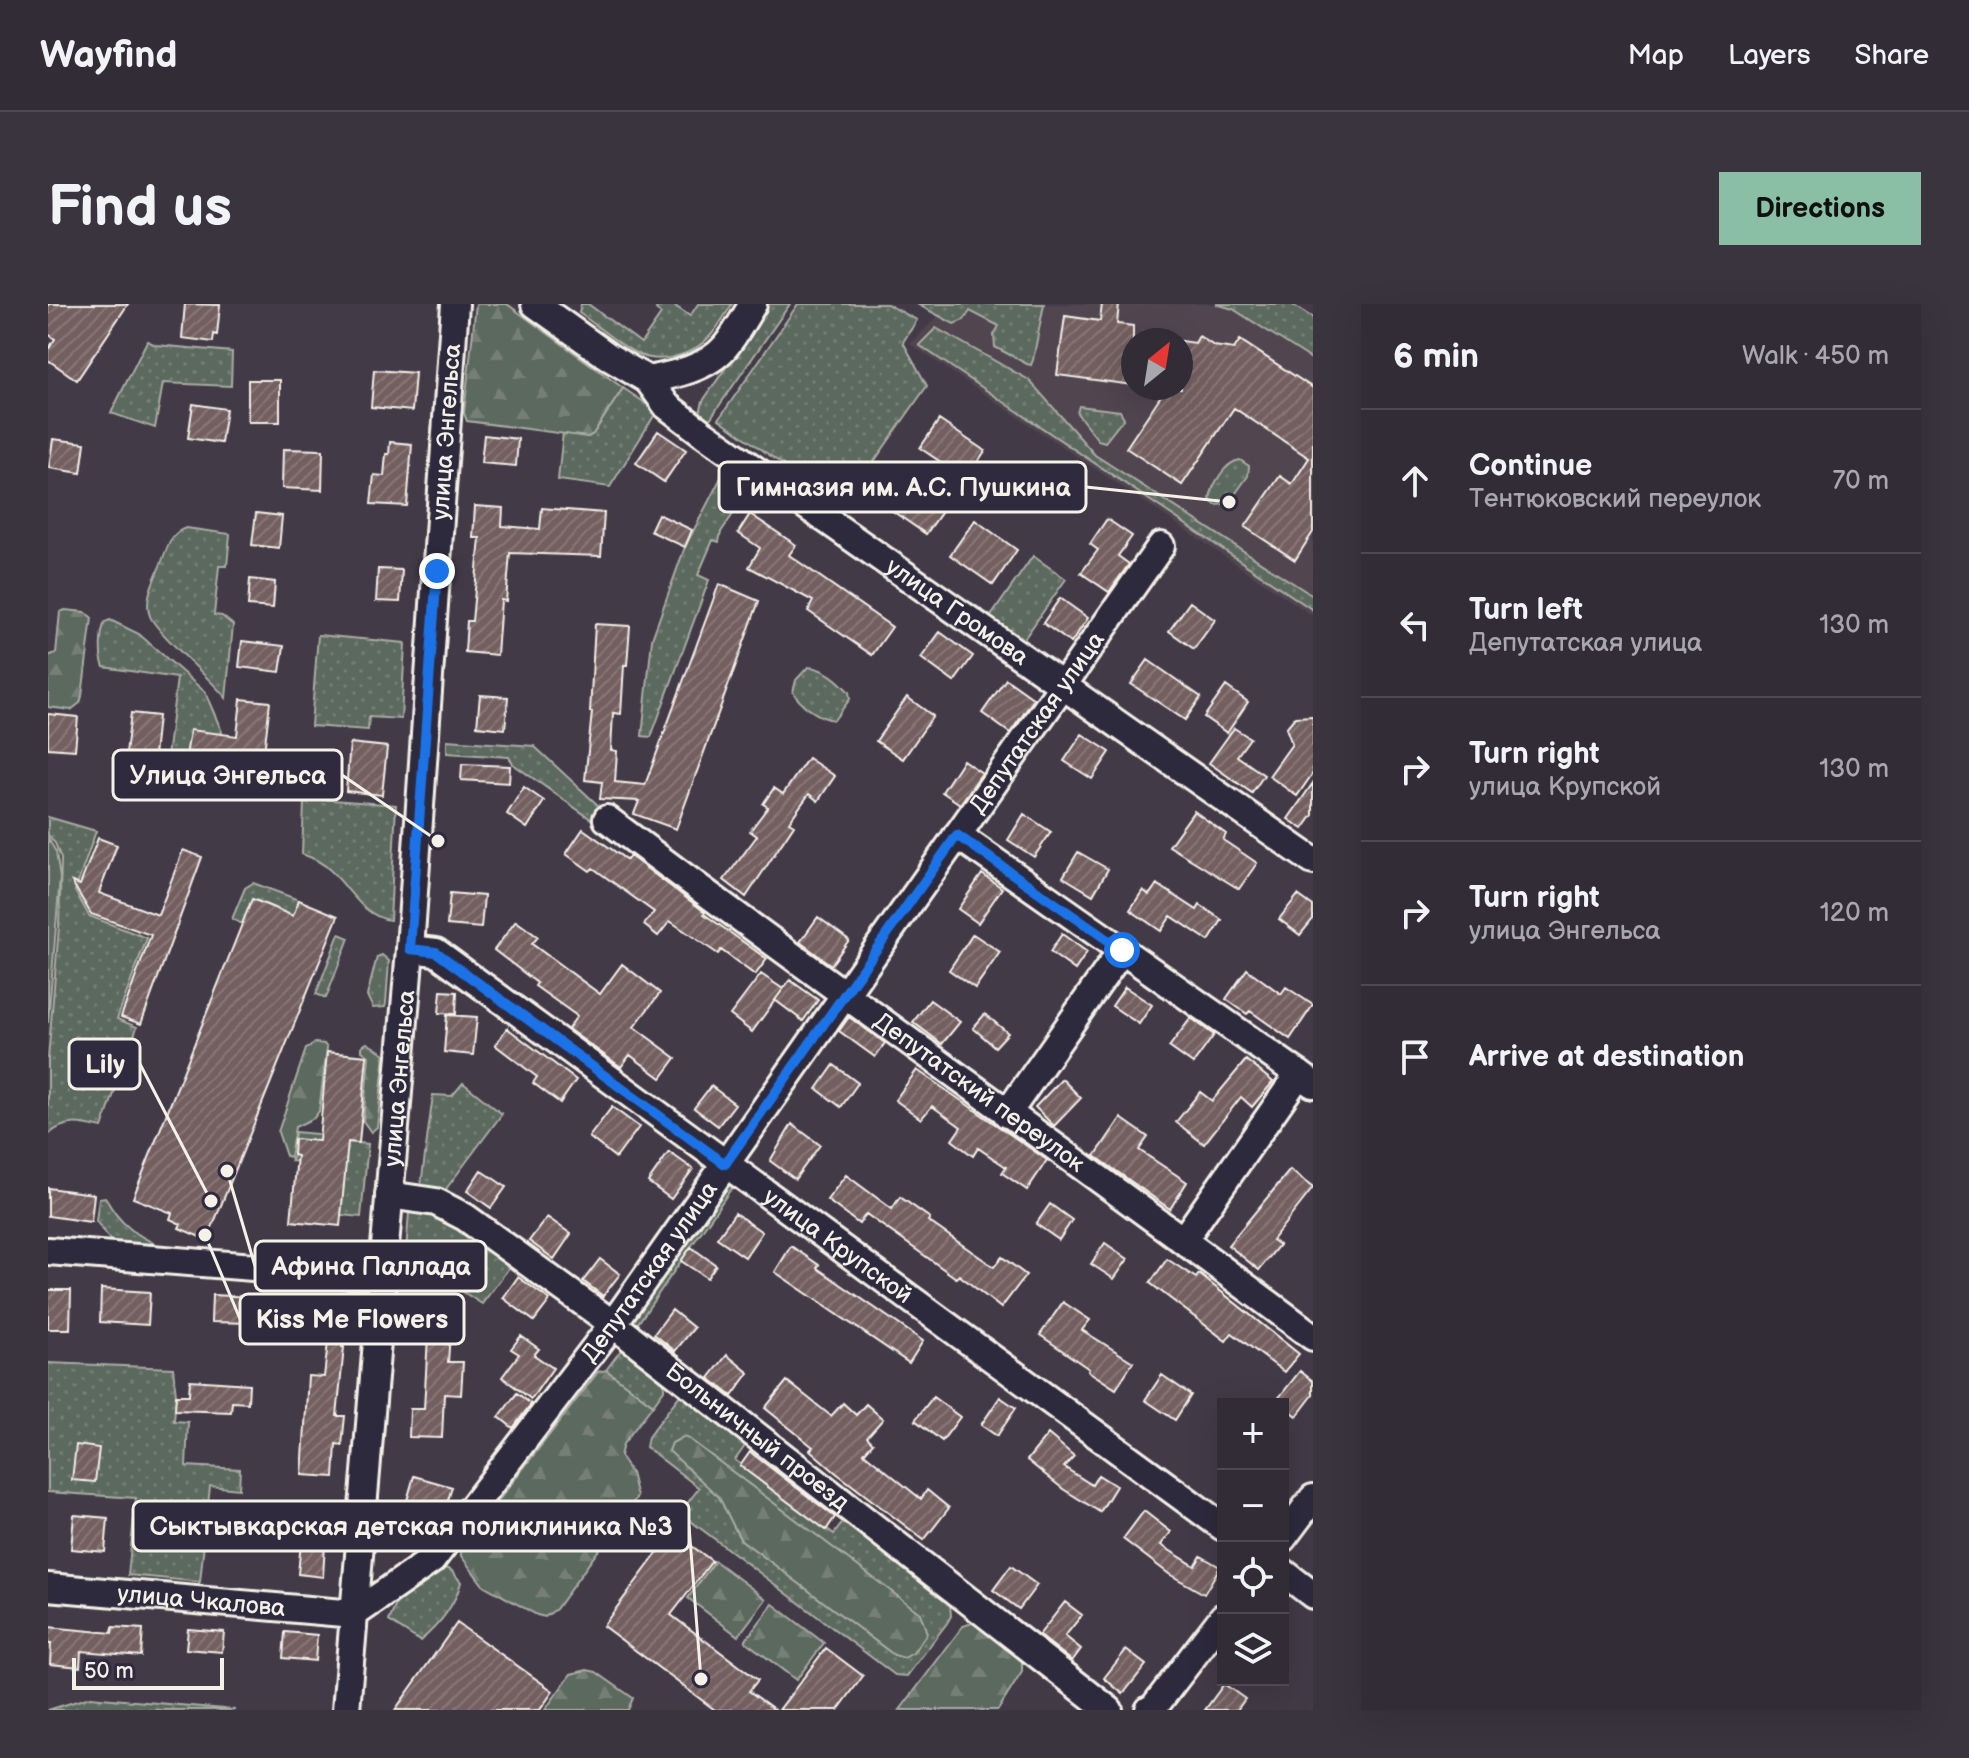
<!DOCTYPE html>
<html lang="en">
<head>
<meta charset="utf-8">
<style>
	body { margin:0; font-family:"Balsamiq Sans",sans-serif; background:#3a343e; color:#f1f3f6 }
	.controls { position:absolute; right:24px; bottom:24px; display:grid; overflow:hidden; border-radius:0px; box-shadow:0 8px 32px #0002 }
	.controls button { width:72px; height:72px; display:grid; place-items:center; padding:0; border:0; border-bottom:2px solid #4d4851; background:#322c36; color:#f1f3f6; font:40px sans-serif }
	.compass { position:absolute; left:1073px; top:24px; width:72px; height:72px; border-radius:50%; background:#322c36; box-shadow:0 8px 32px #0002; rotate:30deg }
	.scale { position:absolute; left:24px; bottom:20px; width:152px; box-sizing:border-box; padding-left:8px; border:4px solid #f4f1e8; border-top:0; font-size:22px; line-height:28px; white-space:nowrap; color:#f4f1e8; -webkit-text-stroke:6px #2f2a3d; paint-order:stroke }
	.stop { position:absolute; width:24px; height:24px; margin:-18px; border:6px solid #1a73e8; border-radius:50%; background:#fff }
	.stop.end { background:#1a73e8; border-color:#fff; box-shadow:0 2px 8px #0008 }
	.list { margin:0; padding:0; list-style:none }
	h2 { display:flex; justify-content:space-between; align-items:center; height:104px; margin:0; padding:0 32px; font-size:34px }
	h2 small { font-size:26px; font-weight:400; color:#a8a7ad }
	.list li { display:grid; grid-template-columns:52px 1fr auto; gap:24px; align-items:center; box-sizing:border-box; height:144px; padding:0 32px; border-top:2px solid #4d4851 }
	.list b { display:block; font-size:30px; white-space:nowrap }
	.list p { margin:0; font-size:26px; white-space:nowrap; color:#a8a7ad }
	.list em { font-size:26px; font-style:normal; color:#a8a7ad }
	.icon { flex:none; width:44px; height:44px; fill:none; stroke:currentColor; stroke-width:2; stroke-linecap:round; stroke-linejoin:round }
	.map { position:relative; flex:none; width:1265px; height:1406px; overflow:hidden; border-radius:0px }
	header { display:flex; align-items:center; gap:48px; box-sizing:border-box; height:112px; padding:0 40px; background:#322c36; border-bottom:2px solid #4d4851 }
	header strong { font-size:38px }
	nav { display:flex; gap:44px; margin-inline-start:auto; font-size:28px }
	.intro { display:flex; align-items:center; justify-content:space-between; box-sizing:border-box; height:192px; padding:0 48px }
	h1 { margin:0; font-size:56px }
	.button { padding:20px 36px; border-radius:0px; background:#8abfa5; color:#111; font-size:28px; font-weight:700 }
	main { display:flex; gap:48px; padding:0 48px }
	aside { flex:1; background:#322c36; border-radius:0px; box-shadow:0 8px 32px #0002 }
	.map>svg:first-child { display:block }
	.built { fill:#51454f; fill-rule:evenodd }
	.grass { fill:url(#grass-dots); stroke:#a8ada3; stroke-width:2 }
	.forest { fill:url(#forest-firs); stroke:#a8ada3; stroke-width:2 }
	.pitch { fill:#5c695e; stroke:#a8ada3; stroke-width:2 }
	.building { fill:url(#building-hatch); stroke:#f4f1e8; stroke-width:2 }
	.lines { fill:none; stroke-linecap:round; stroke-linejoin:round }
	.minor-casing { stroke:#f4f1e8; stroke-width:32 }
	.minor { stroke:#2f2a3d; stroke-width:26 }
	.route { stroke:#1a73e8; stroke-width:10 }
	.labels { text-anchor:middle; dominant-baseline:central; stroke-width:6; stroke-linejoin:round; paint-order:stroke }
	.street-label { font-size:24px; fill:#f4f1e8; stroke:#2f2a3d }
	.leader { fill:none; stroke:#f4f1e8; stroke-width:3 }
	.callout-dot { fill:#f4f1e8; stroke:#2f2a3d; stroke-width:3 }
	.callout { fill:#2f2a3d; stroke:#f4f1e8; stroke-width:3 }
	.callout-label { font-size:26px; text-anchor:middle; font-weight:bold; fill:#f4f1e8 }
</style>
</head>
<body>
<header>
<strong>Wayfind</strong>
<nav><a>Map</a><a>Layers</a><a>Share</a></nav>
</header>
<div class="intro"><h1>Find us</h1><a class="button">Directions</a></div>
<main>
<div class="map">
<svg width="1265" height="1406" viewBox="0 0 1265 1406">
	<defs>
		<pattern id="grass-dots" width="8" height="8" patternUnits="userSpaceOnUse" patternTransform="scale(2)"><rect width="8" height="8" fill="#5c695e"/><path d="M2 2h.1M6 6h.1" fill="none" stroke="#747f75" stroke-width="1.8" stroke-linecap="round"/></pattern>
		<pattern id="forest-firs" width="22" height="20" patternUnits="userSpaceOnUse" patternTransform="scale(2)"><rect width="22" height="20" fill="#5c695e"/><path d="M5 1l3.5 6h-7zM16 11l3.5 6h-7z" fill="#747f75"/></pattern>
		<pattern id="building-hatch" width="6" height="6" patternUnits="userSpaceOnUse" patternTransform="scale(2)"><rect width="6" height="6" fill="#735f60"/><path d="M-1 1l2-2M0 6l6-6M5 7l2-2" fill="none" stroke="#887677"/></pattern>
	</defs>
	<rect width="100%" height="100%" fill="#433a48"/>
	<filter id="ink" filterUnits="userSpaceOnUse"><feTurbulence type="fractalNoise" baseFrequency=".0125" numOctaves="2"/><feDisplacementMap in="SourceGraphic" scale="16" xChannelSelector="R" yChannelSelector="G"/><feConvolveMatrix kernelMatrix="1 2 1 2 8 2 1 2 1" color-interpolation-filters="sRGB"/></filter>
	<g filter="url(#ink)">
		<path class="built" d="M902 0H1244L1265 14V312L862 40ZM1085 36H1133V84H1085Z"/>
		<path class="grass" d="M533 0H540L593 39 613 10 608 5 611 0H624L642 12 650 0H684C678 10 671 22 663 31 646 51 612 62 588 49 568 39 550 22 531 9Z
			M721 0H742L657 122 651 113 655 97Z
			M750 0H839L869 16 855 38 879 82 794 203 671 115Z
			M869 0H996L985 56 983 61 979 60 947 43 946 31 951 22 922 7 916 16 906 20Z
			M1168 0H1243L1265 14V56L1185 5Z
			M888 24 981 76 1047 151 1265 292V306L871 41Z
			M99 37 108 41 184 48 183 82 115 79 107 124 63 109Z
			M575 84 609 107 562 183 510 176 515 128 540 133 545 130Z
			M1031 102 1072 107 1076 114 1057 138 1050 136 1029 109Z
			M1192 156 1201 162 1200 172 1180 200 1167 201 1162 195C1164 181 1177 158 1192 156Z
			M680 160 706 179 673 228 671 238 665 236 650 271 661 276 603 433 594 432 604 335 637 243Z
			M138 224 182 230 179 262H171L166 311 174 312 185 321 178 394C163 375 108 328 102 312 95 295 108 273 114 257 119 244 123 228 138 224Z
			M985 252 1018 275 971 342 921 302 924 299 943 312Z
			M62 316 91 330 157 388 174 428 166 491 111 486 106 481 119 453 129 374 56 363C51 351 52 329 57 318Z
			M270 331 357 339 353 415 321 413 320 426 263 422Z
			M760 363C777 364 790 376 801 388L802 395 786 416C771 414 752 401 745 388L748 376Z
			M399 436 486 442 552 503 561 505 550 520 465 460 461 453 399 449Z
			M259 494 348 501 342 616C315 613 301 583 282 566 274 558 265 554 254 550L256 499H259Z
			M0 513 48 527 27 587 41 612 99 634 69 715 89 723 54 824C33 819 17 815 0 831V755L11 623 13 555 7 539 0 531Z
			M205 579 251 596 245 612 205 595 194 620 184 615 197 584Z
			M291 630 301 634 278 694 268 690Z
			M334 651 341 657 338 699 337 703 325 704 319 692 329 653Z
			M415 779 454 810 398 885 408 894 373 881 385 791 404 792Z
			M247 828 301 833V838L320 840 313 913 293 911 297 862 243 857 245 851 271 854 273 838 246 835Z
			M677 879 685 882 588 1022 583 1016Z
			M57 893C73 924 91 932 121 947L70 946 48 917 51 894Z
			M368 904 407 918 463 961 434 1000 404 981 356 975 361 908Z
			M573 1046H578L616 1076V1086L605 1101 558 1066Z
			M0 1059 125 1064 128 1091 126 1117 140 1118 138 1162 192 1165 191 1185 162 1182 152 1278 80 1271 88 1194 0 1188Z
			M632 1091 695 1138 697 1142 687 1156 786 1230 795 1218 902 1301 903 1312 899 1319 859 1372 847 1371 632 1209 651 1184 598 1143 600 1133Z
			M393 1263 403 1266 413 1278C407 1302 391 1321 372 1337L341 1317 348 1300Z
			M42 1393 187 1406H0Z"/>
		<path class="forest" d="M428 0H459L575 84 545 130 540 133 419 117 416 109Z
			M17 306 37 308 44 314 34 392 32 399 23 406 0 403V352L8 349 12 308Z
			M267 739 276 740 279 744 271 807 266 814 247 823 242 853 238 852 230 828 258 745Z
			M319 739 337 750 329 823 323 828 315 817 321 752 314 747V742Z
			M558 1066 605 1101 575 1140 572 1152 583 1169 589 1193 508 1305 497 1313 489 1311 435 1281 413 1252V1245L550 1068Z
			M635 1133 641 1135 872 1309 879 1329 865 1349 856 1354 846 1351 692 1235 671 1193 621 1147 624 1139Z
			M667 1257 718 1295 690 1332 640 1294Z
			M725 1300 776 1339 748 1376 697 1337Z
			M927 1318 974 1354V1368L950 1406H852L915 1322Z
			M539 1366 548 1368 585 1394 580 1406H497L523 1370Z"/>
		<path class="pitch" d="M0 534 8 548 12 574 0 719Z"/>
		<path class="building" d="M0 0H80L29 76 0 56V46L7 35 0 30Z
			M137 0 172 1 169 31 166 30 165 38 134 34Z
			M1054 0H1071L1069 20 1085 22V81L1009 71 1017 12 1052 17Z
			M1151 32 1166 42 1186 45 1192 36 1265 84V228L1247 256 1197 223 1232 172 1244 180 1261 154 1186 104 1134 181 1078 144 1118 84H1133V37L1147 39Z
			M326 66 367 69 364 107 323 103Z
			M200 76H232V118H200Z
			M145 100 178 105 173 139 140 134Z
			M891 116 937 147 918 175 872 144Z
			M610 127 638 146 616 178 588 159Z
			M436 131 470 135 468 162 433 159Z
			M5 135 37 139 33 169 1 164Z
			M342 138 364 140 359 202 323 200 326 171 336 172 338 150H341Z
			M235 145 275 146 274 186 234 184Z
			M849 169 898 202 878 230 830 197Z
			M427 202 455 204 454 222 492 225 494 204 556 209 553 252 462 249 458 297 453 296 449 351 417 348 419 317H424L432 234H425Z
			M208 209 234 212 231 244 204 241Z
			M610 210 644 226 637 243 602 227Z
			M702 210 748 241 741 251 844 323 824 351 760 307 765 297 701 263 712 244 690 229Z
			M1059 215 1084 232 1070 252 1081 260 1061 288 1033 269 1050 246 1042 240Z
			M927 216 969 246 945 281 902 251Z
			M330 265 354 266 352 298 328 297Z
			M202 275 227 278 225 304 200 302Z
			M671 280 711 297 628 525 586 510 591 497 552 495 554 478 537 476 544 408H542L547 320 582 322 579 361H576L573 410 565 409 563 446 569 447 567 478 597 481Z
			M1012 294 1040 314 1023 339 995 319Z
			M1142 298 1167 316 1146 345 1121 327Z
			M892 328 925 352 906 378 873 354Z
			M194 337 236 342 232 368 191 363Z
			M1100 356 1153 393 1137 416 1083 380Z
			M958 375 986 395 962 429 934 409Z
			M1178 382 1200 398 1179 429 1156 413Z
			M432 391 460 393 457 425 429 422Z
			M859 393 885 412 855 455 828 437Z
			M193 395 222 398 216 449 222 450 220 473 184 469 185 460 138 453 142 426 189 432Z
			M83 409 110 412 106 452 78 449Z
			M0 410 30 413 27 446 0 444Z
			M1265 412V469L1249 492 1221 472 1244 440 1238 424 1247 413Z
			M1186 424 1202 434 1189 452 1216 471 1204 489 1161 459Z
			M1034 430 1062 448 1044 475 1016 457Z
			M302 439 339 443 334 491 298 487Z
			M760 454 787 472 770 497 761 490 741 518 746 521 698 593 676 576 709 532 702 527 720 503 715 500 726 484 735 490Z
			M915 456 934 469 912 500 894 488Z
			M414 460 462 462 461 479 413 476Z
			M1265 479V511L1255 525 1240 515Z
			M476 483 496 497 479 524 459 510Z
			M1146 507 1178 530 1175 536 1209 559 1191 585 1121 542Z
			M976 510 1003 528 986 553 960 536Z
			M535 525 579 556 582 552 657 608 656 610 719 655 707 671 673 646 670 650 622 617 610 632 596 621 606 608 545 564 542 567 518 550Z
			M50 534 69 541 51 589 110 611 135 546 154 553 93 720 73 713 103 631 43 610 24 578 32 581Z
			M1030 548 1060 565 1045 591 1015 573Z
			M934 570 954 584 930 619 910 605Z
			M1109 580 1149 606 1152 601 1174 616 1161 637 1123 612 1113 627 1082 606 1095 586 1101 591Z
			M402 589 436 592 433 624 399 621Z
			M1250 591 1265 602V615L1252 631 1231 615Z
			M204 595 245 612 251 596 290 612 159 936 131 924 133 920 122 915 124 909 85 894Z
			M770 613 801 636 783 661 752 638Z
			M468 617 490 633 484 640 552 690 574 660 612 689 586 723 628 754 613 774 582 751 573 763 520 725 529 712 487 682 489 679 446 646Z
			M925 630 952 648 927 684 901 666Z
			M1014 630 1039 648 1027 666 1002 648Z
			M1199 665 1233 690 1238 683 1265 701 1242 735 1202 707 1199 710 1178 695Z
			M713 670 735 685 704 728 682 711Z
			M742 676 770 696 755 717 727 696Z
			M1077 683 1104 701 1091 720 1064 702Z
			M393 687 409 688 408 710 391 709Z
			M882 696 912 718 894 740 865 718Z
			M937 710 960 729 947 743 925 724Z
			M399 711 429 713 425 751 396 748Z
			M801 713 837 739 827 753 791 727Z
			M1143 714 1166 731 1145 760 1121 743Z
			M459 724 528 776 512 799 485 779 489 773 447 741Z
			M279 748 319 752 311 839 300 838 292 922 243 917 249 852 245 851 246 835 271 837Z
			M1198 756 1225 778 1204 803 1193 793 1156 840 1128 818 1152 788 1164 797Z
			M786 761 810 779 793 803 769 785Z
			M869 766 999 856 979 886 954 869 958 863 930 844 925 852 904 836 913 823 884 802 873 815 847 796Z
			M1014 775 1033 794 1006 822 987 803Z
			M663 782 687 800 670 822 646 804Z
			M564 803 591 823 568 854 541 833Z
			M1073 814 1100 833 1091 846 1139 878 1122 905 1047 852Z
			M744 820 772 841 747 875 722 857Z
			M621 848 645 865 623 895 600 878Z
			M433 866 458 883 443 904 419 887Z
			M1242 866 1265 884 1224 936 1231 941 1211 966 1180 941Z
			M798 871 844 905 852 893 882 914 880 917 946 963 954 953 978 971 953 1004 911 971 908 974 818 910 811 920 779 896Z
			M0 884 46 890 43 918 0 912Z
			M1002 900 1024 916 1011 936 988 920Z
			M687 909 714 928 697 953 669 934Z
			M499 913 523 930 506 955 481 937Z
			M1057 939 1080 955 1066 975 1043 960Z
			M743 942 771 961 769 964 875 1037 861 1059 727 968Z
			M643 943 668 961 659 974 633 957Z
			M552 955 572 970 555 992 535 977Z
			M1119 955 1148 974 1151 970 1251 1050 1236 1068 1184 1029 1178 1037 1102 979Z
			M470 973 502 996 486 1017 455 994Z
			M53 985 102 988 100 1021 52 1018Z
			M0 986H23L22 1025H0Z
			M164 991 204 993 203 1019 163 1018Z
			M374 998 404 1000 400 1058H415L413 1091 396 1090 394 1134 361 1133 362 1105H376L380 1032 372 1031Z
			M1015 998 1042 1016 1034 1026 1085 1058 1068 1085 1040 1067 1041 1065 992 1031Z
			M263 999 295 1001 294 1043H296L289 1112H297L294 1141 288 1140 286 1173 254 1171 260 1072 276 1073 280 1038 261 1037Z
			M624 1006 646 1024 627 1047 606 1030Z
			M473 1032 491 1045 486 1051 505 1064 483 1095 454 1073 471 1050 463 1045Z
			M679 1051 701 1069 684 1092 661 1074Z
			M1252 1067 1265 1077V1091L1249 1112 1229 1096Z
			M1114 1071 1143 1091 1127 1116 1097 1096Z
			M142 1076 201 1080 200 1099 184 1098 183 1108 127 1106 128 1091H141Z
			M739 1077 783 1112 795 1099 808 1111 818 1100 835 1115 819 1133 825 1139 816 1149 873 1195 879 1186 901 1204 876 1236 787 1168 762 1146 765 1143 717 1104Z
			M469 1089 483 1100 465 1124 451 1113Z
			M885 1093 912 1113 894 1137 867 1116Z
			M952 1093 968 1104 949 1132 933 1121Z
			M1000 1130 1026 1152 1016 1163 1044 1181 1050 1171 1068 1182 1052 1208 1015 1185 979 1156Z
			M28 1141 51 1144 47 1178 24 1176Z
			M702 1148 787 1213 778 1226 692 1162Z
			M366 1172 404 1183 396 1210 358 1200Z
			M1096 1207 1123 1228 1113 1241 1147 1262 1153 1252 1172 1263 1156 1290 1121 1270 1075 1235Z
			M26 1211 60 1214 57 1248 23 1245Z
			M625 1228 664 1257 623 1311 710 1376 701 1387 727 1406H667L555 1322Z
			M253 1238 277 1240 275 1273 250 1270Z
			M963 1262 989 1281 971 1305 945 1286Z
			M1017 1298 1034 1311 1017 1332 1033 1345 1024 1357 991 1331Z
			M409 1319 505 1387 492 1406H347Z
			M0 1323 64 1329 65 1323 95 1325 93 1352 33 1347 32 1363 2 1360 3 1340H0Z
			M140 1325 176 1328 174 1348 138 1345Z
			M237 1328 269 1331 267 1357 235 1354Z
			M778 1344 815 1372 790 1406H731Z
			M1078 1346 1098 1361 1075 1390 1056 1374Z
			M1176 1380 1197 1395 1189 1406H1157Z"/>
		<g class="lines">
			<defs>
				<g id="minor">
					<path d="M487 0 561 53 600 76C626 71 659 64 677 43 688 30 696 14 705 0"/>
					<path id="s1" d="M600 76 619 102 656 130 1265 557"/>
					<path id="s2" d="M559 515C792 691 1032 857 1265 1033"/>
					<path d="M909 531 1265 780"/>
					<path id="s3" d="M362 645 388 648 1175 1223"/>
					<path d="M959 810 1074 646"/>
					<path id="s4" d="M341 891 388 898 417 913 565 1020 1061 1406"/>
					<path d="M1136 935 1251 770"/>
					<path d="M0 947 334 973"/>
					<path d="M1235 1234 1265 1194"/>
					<path d="M1235 1268 1265 1291"/>
					<path id="s5" d="M0 1283 306 1310"/>
					<path id="s6" d="M306 1310 384 1256 565 1020 1113 242"/>
					<path id="s7" d="M298 1406 362 645 407 0"/>
					<path d="M1101 1406 1106 1403 1175 1313"/>
				</g>
			</defs>
			<use href="#minor" class="minor-casing"/>
			<use href="#minor" class="minor"/>
		</g>
	</g>
	<g class="lines" filter="url(#ink)">
		<path class="route" d="M389 267 362 645 388 648 677 860 909 531 1074 646"/>
	</g>
	<g class="labels">
		<g class="street-label">
			<text stroke="none"><textPath href="#s7" startOffset="1282">улица Энгельса</textPath></text>
			<text stroke="none"><textPath href="#s1" startOffset="388">улица Громова</textPath></text>
			<text stroke="none"><textPath href="#s6" startOffset="1128">Депутатская улица</textPath></text>
			<text stroke="none"><textPath href="#s7" startOffset="634">улица Энгельса</textPath></text>
			<text stroke="none"><textPath href="#s2" startOffset="462">Депутатский переулок</textPath></text>
			<text stroke="none"><textPath href="#s3" startOffset="524">улица Крупской</textPath></text>
			<text stroke="none"><textPath href="#s6" startOffset="456">Депутатская улица</textPath></text>
			<text stroke="none"><textPath href="#s4" startOffset="446">Больничный проезд</textPath></text>
			<text stroke="none"><textPath href="#s5" startOffset="154">улица Чкалова</textPath></text>
		</g>
	</g>
	<path class="leader" d="M1181 198L1038 183M390 537L294 471M163 897L92 760M179 867L207 962M157 931L192 1015M653 1375L641 1222"/>
	<g class="callout-dot">
		<circle cx="1181" cy="198" r="8"/>
		<circle cx="390" cy="537" r="8"/>
		<circle cx="163" cy="897" r="8"/>
		<circle cx="179" cy="867" r="8"/>
		<circle cx="157" cy="931" r="8"/>
		<circle cx="653" cy="1375" r="8"/>
	</g>
	<g class="callout">
		<rect x="671" y="158" width="367" height="50" rx="8"/>
		<rect x="65" y="446" width="229" height="50" rx="8"/>
		<rect x="21" y="735" width="71" height="50" rx="8"/>
		<rect x="207" y="937" width="231" height="50" rx="8"/>
		<rect x="192" y="990" width="224" height="50" rx="8"/>
		<rect x="85" y="1197" width="556" height="50" rx="8"/>
	</g>
	<g class="callout-label">
		<text x="855" y="192">Гимназия им. А.С. Пушкина</text>
		<text x="180" y="480">Улица Энгельса</text>
		<text x="57" y="769">Lily</text>
		<text x="323" y="971">Афина Паллада</text>
		<text x="304" y="1024">Kiss Me Flowers</text>
		<text x="363" y="1231">Сыктывкарская детская поликлиника №3</text>
	</g>
</svg>
<div class="controls">
<button>+</button>
<button>−</button>
<button><svg class="icon" aria-label="locate" viewBox="0 0 24 24"><circle cx="12" cy="12" r="6"/><path d="M12 2v4M12 18v4M2 12h4M18 12h4"/></svg></button>
<button><svg class="icon" aria-label="layers" viewBox="0 0 24 24"><path d="M12 4l9 5-9 5-9-5zM3 14l9 5 9-5"/></svg></button>
</div>
<svg class="compass" viewBox="-18 -18 36 36"><path d="M0-13l5 13h-10z" fill="#e53935"/><path d="M0 13l5-13h-10z" fill="#a8a7ad"/></svg>
<div class="scale">50 m</div>
<div class="stop" style="left:1074px;top:646px"></div>
<div class="stop end" style="left:389px;top:267px"></div>
</div>
<aside>
<h2>6 min<small>Walk · 450 m</small></h2>
<ul class="list">
<li><svg class="icon" aria-label="ahead" viewBox="0 0 24 24"><path d="M12 20V5M6 11l6-6 6 6"/></svg><div><b>Continue</b><p>Тентюковский переулок</p></div><em>70 m</em></li>
<li><svg class="icon" aria-label="left" viewBox="0 0 24 24"><path d="M17 20v-9H6M10 6l-5 5 5 5"/></svg><div><b>Turn left</b><p>Депутатская улица</p></div><em>130 m</em></li>
<li><svg class="icon" aria-label="right" viewBox="0 0 24 24"><path d="M7 20v-9h11M14 6l5 5-5 5"/></svg><div><b>Turn right</b><p>улица Крупской</p></div><em>130 m</em></li>
<li><svg class="icon" aria-label="right" viewBox="0 0 24 24"><path d="M7 20v-9h11M14 6l5 5-5 5"/></svg><div><b>Turn right</b><p>улица Энгельса</p></div><em>120 m</em></li>
<li><svg class="icon" aria-label="arrive" viewBox="0 0 24 24"><path d="M6 21V4h12l-3 4 3 4H6"/></svg><div><b>Arrive at destination</b></div></li>
</ul>
</aside>
</main>
</body>
</html>
